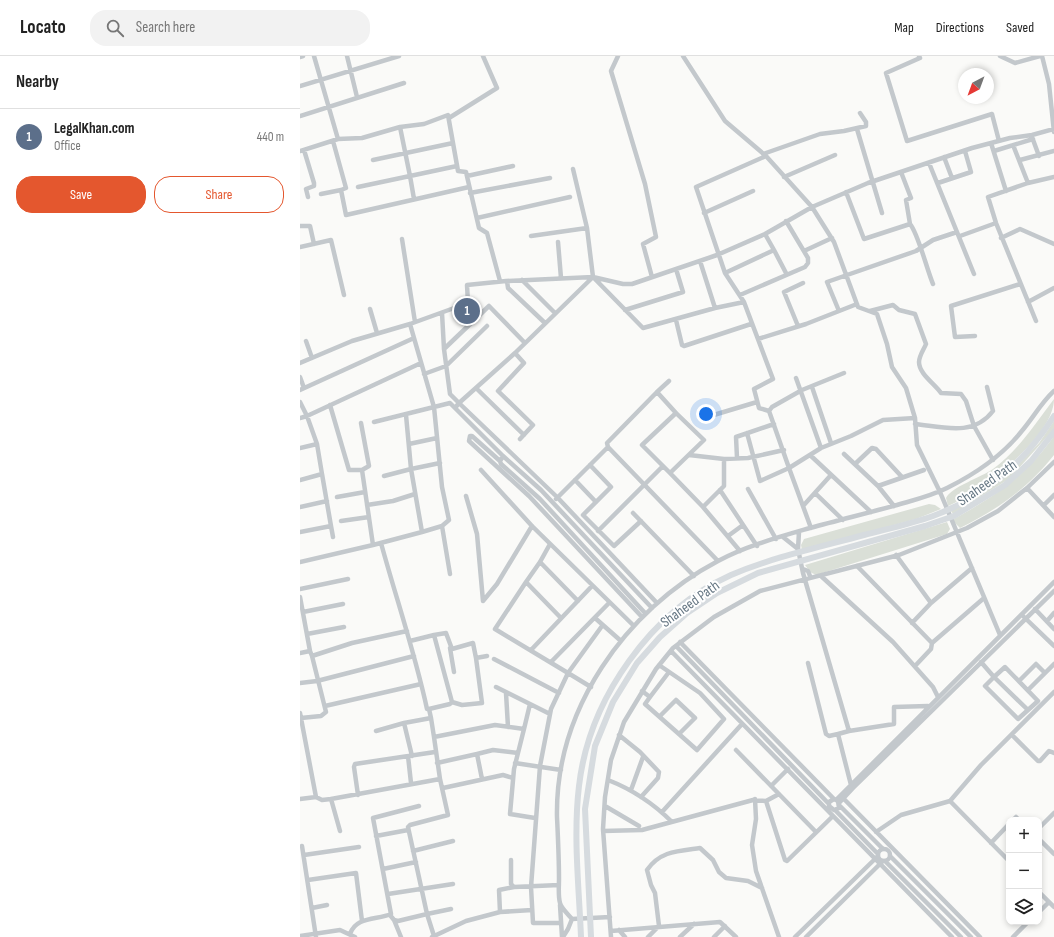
<!DOCTYPE html>
<html lang="en">
<head>
<meta charset="utf-8">
<style>
	body { margin:0; font-family:"Sofia Sans Condensed",sans-serif; background:#f2f2f2; color:#222 }
	.controls { position:absolute; right:12px; bottom:12px; display:grid; overflow:hidden; border-radius:8px; box-shadow:0 2px 6px #0003 }
	.controls button { width:36px; height:36px; display:grid; place-items:center; padding:0; border:0; border-bottom:1px solid #e0e0e0; background:#fff; color:#222; font:20px sans-serif }
	.compass { position:absolute; left:658px; top:12px; width:36px; height:36px; border-radius:50%; background:#fff; box-shadow:0 2px 6px #0003; rotate:221deg }
	.you { position:absolute; left:406px; top:358px; width:14px; height:14px; margin:-10px; border:3px solid #fff; border-radius:50%; background:#1a73e8; box-shadow:0 0 0 6px #1a73e833 }
	.badge { display:grid; place-items:center; width:26px; height:26px; border-radius:50%; background:#e4572e; color:#fff; font-size:13px; font-weight:700 }
	.pin { position:absolute; translate:-50% -50%; border:2px solid #fff; box-shadow:0 1px 4px #0006 }
	.list { margin:0; padding:0; list-style:none }
	h2 { display:flex; justify-content:space-between; align-items:center; height:52px; margin:0; padding:0 16px; font-size:17px }
	h2 small { font-size:13px; font-weight:400; color:#767676 }
	.list li { display:grid; grid-template-columns:26px 1fr auto; gap:12px; align-items:center; box-sizing:border-box; height:56px; padding:0 16px; border-top:1px solid #e0e0e0 }
	.list b { display:block; font-size:15px; white-space:nowrap }
	.list p { margin:0; font-size:13px; white-space:nowrap; color:#767676 }
	.list em { font-size:13px; font-style:normal; color:#767676 }
	.actions { display:flex; gap:8px; padding:12px 16px }
	.actions a { flex:1; padding:9px 0; border:1px solid #e4572e; border-radius:16px; text-align:center; font-size:14px; color:#e4572e }
	.actions .main { background:#e4572e; color:#fff }
	.icon { flex:none; width:22px; height:22px; fill:none; stroke:currentColor; stroke-width:2; stroke-linecap:round; stroke-linejoin:round }
	.map { position:relative; flex:none; width:754px; height:881px; overflow:hidden }
	header { display:flex; align-items:center; gap:24px; box-sizing:border-box; height:56px; padding:0 20px; background:#fff; border-bottom:1px solid #e0e0e0 }
	header strong { font-size:19px }
	nav { display:flex; gap:22px; margin-inline-start:auto; font-size:14px }
	.search { width:280px; height:36px; background:#f2f2f2; display:flex; align-items:center; gap:10px; box-sizing:border-box; padding:0 14px; border-radius:16px; color:#767676; font-size:15px }
	main { display:flex }
	aside { flex:1; background:#fff }
	.map>svg:first-child { display:block }
	.green { fill:#dadfd7 }
	.lines { fill:none; stroke-linecap:round; stroke-linejoin:round }
	.minor { stroke:#c3c8cc; stroke-width:4.5 }
	.highway { stroke:#d6dbdf; stroke-width:6 }
	.labels { text-anchor:middle; dominant-baseline:central; stroke-width:4; stroke-linejoin:round; paint-order:stroke }
	.street-label { font-size:15px; fill:#657683; stroke:#fff }
</style>
</head>
<body>
<header>
<strong>Locato</strong>
<div class="search"><svg class="icon" aria-label="search" viewBox="0 0 24 24"><circle cx="10" cy="10" r="6"/><path d="M15 15l6 6"/></svg>Search here</div>
<nav><a>Map</a><a>Directions</a><a>Saved</a></nav>
</header>
<main>
<aside>
<h2>Nearby<small></small></h2>
<ul class="list">
<li><span class="badge" style="background:#5c6f8a">1</span><div><b>LegalKhan.com</b><p>Office</p></div><em>440 m</em></li>
</ul>
<div class="actions"><a class="main">Save</a><a>Share</a></div>
</aside>
<div class="map">
<svg width="754" height="881" viewBox="0 0 754 881">
	<rect width="100%" height="100%" fill="#fafaf8"/>
	<path class="green" d="M754 343C754 381 680 436 648 450L646 442C651 431 682 421 693 413 718 395 735 368 754 343Z
		M754 365V373L709 423 653 458 651 455 711 416 739 387Z
		M754 380V399C727 433 698 453 660 472L652 464C694 441 726 420 754 380Z
		M629 448 635 449 641 453 616 463 502 494 501 489 504 483Z
		M647 466 650 473 647 478 516 519 510 516 505 509Z"/>
	<g class="lines">
		<path class="minor" d="M14 0 38 83
			M47 0 57 41
			M318 0 311 15 345 128 356 181 343 188 352 221
			M383 0 425 65 466 100 512 151 534 186 558 251 577 258 587 288 592 311 606 332 615 362
			M619 0 620 2 586 17 607 85 692 58 699 85
			M700 0 715 7 740 0
			M742 0 749 28 754 76
			M0 1 3 0
			M0 30 99 0
			M0 60 104 27
			M149 62 197 32 183 0
			M557 73 582 157
			M732 81 739 100
			M33 85 46 132 41 134 46 159 169 131
			M691 87 706 135
			M713 89 728 127
			M4 94 14 127V130L6 133 8 141
			M0 95 38 83 62 82 100 71 124 68 148 59 158 115 166 116 179 172 187 177 200 225
			M694 95 733 83
			M463 98 520 78 544 75 566 70V66L560 57
			M644 101 652 122
			M73 104 153 87
			M720 104 754 95
			M629 107 674 218
			M273 113 287 172 293 221
			M601 116 611 142 606 144 610 168
			M167 120 213 110
			M484 121 535 99
			M638 127 671 116 665 95
			M58 131 110 120 100 71
			M546 136 564 183 610 168C618 177 627 214 633 228
			M170 137 250 122
			M21 138 41 134
			M114 143 110 120 157 110
			M404 157 453 135
			M177 162 270 141
			M0 170H10L14 188
			M465 178 474 194
			M231 180 287 172
			M660 180 696 167
			M701 182 720 173 754 188
			M102 183 115 266
			M258 186 261 222
			M0 191 31 184 44 239
			M504 195 532 182
			M400 205 415 252
			M425 217 474 194 486 217
			M222 224 255 257
			M207 225 208 232 245 267
			M440 239 505 211 508 207V202L486 165
			M444 246 425 217 396 131 466 100
			M728 246 754 232
			M70 253 77 277
			M325 254 383 236 376 213
			M539 255 527 226 616 195 633 184 657 176
			M570 255 593 249 599 254 615 258 626 288C624 293 619 300 619 306 619 318 635 328 641 337L661 338 666 345 674 370 693 404
			M142 257 144 293 150 338 159 347 215 297 293 221 323 228H332L417 199 465 178 512 151 568 127 672 92 710 82 732 79 754 73
			M376 264 382 289 384 290 451 268
			M736 265 696 167 688 141 728 127 754 121
			M110 268 134 351 150 347 203 400
			M498 270 484 236 503 227
			M675 280 655 281 651 250 720 228
			M458 283 506 268 557 248
			M6 285 12 302
			M144 293 189 250 225 287
			M215 297 224 307 198 335 233 369 220 383
			M0 307 52 285 110 268 168 247 167 229 206 225 293 221 343 272 415 252 444 246 473 323 454 333 459 352 469 355 489 412 460 425 447 377
			M124 318 146 310 187 270
			M0 321 4 332
			M496 322 521 392
			M512 331 531 387
			M176 332 224 379
			M0 334 114 282
			M0 346 7 360 121 307
			M30 349 49 414H62L69 410 61 367
			M155 352 159 347 257 441 357 547
			M469 355 472 351 502 334 544 317
			M106 359 111 413 140 407
			M407 361 457 346
			M0 362 7 360 17 388
			M74 366 134 351 142 431 149 464 142 470 122 476
			M615 368C643 371 673 381 693 355L687 331
			M109 388 137 382
			M308 391 418 505
			M0 392 17 388 22 418
			M544 398 578 430 594 450
			M389 399 424 403 448 402 484 394
			M510 399 571 456
			M437 402 436 381 474 368
			M200 405 172 380H170L169 385 229 440 342 561
			M555 408 572 392 576 393 602 421
			M290 409 311 431 283 459 314 490 341 465
			M363 410 370 417 404 384 376 357
			M181 414 232 470 334 570
			M370 417 403 451 440 495
			M0 424 22 418 31 470 0 476
			M275 424 296 446
			M578 430 624 414
			M727 432 754 461
			M448 433 476 483
			M420 434 457 490
			M515 437 543 464
			M166 440 177 478 183 545 197 528 232 470
			M37 441 65 436
			M256 443 308 391 307 387 357 336
			M67 449 93 445 115 438
			M744 449 754 439
			M503 450 531 419
			M0 451 27 445
			M403 451 424 430V403
			M333 457 394 520
			M41 465 69 461
			M31 470 33 481
			M142 470 150 518
			M511 472 489 412 521 392 551 380 583 364 615 362 617 389 640 436 700 579
			M298 475 363 410 342 389 376 357 357 336 369 325
			M499 476 498 493 503 517 549 675 538 678 551 729
			M428 480 443 469
			M483 481 498 493
			M81 487C96 542 115 597 127 653H129
			M250 488 240 506 226 526 261 562
			M73 489 122 476 111 413 84 420
			M596 499 631 547
			M0 506 73 489 62 414
			M240 506 278 545
			M557 510 632 587
			M503 513 508 515 510 520
			M521 520 593 586 633 631 638 641
			M226 526 195 573 268 617 251 653 240 710 231 831 233 867H261
			M0 533 48 523
			M0 541 10 595
			M735 553 754 573
			M3 556 43 548
			M345 557 240 443 201 408 200 405 203 400 241 434 352 552
			M724 561 754 590
			M295 562 321 585
			M747 565 754 557
			M612 567 631 547 672 512
			M7 578 44 571
			M134 579 146 577 152 593 173 587 176 602 187 600
			M110 585 134 579 152 646 150 648 129 653 131 662
			M380 586 534 743 538 745 539 752 534 754 529 750V746L534 743
			M376 590 529 748
			M150 592 154 616
			M231 594 292 530
			M371 595 652 881
			M0 597 10 595 12 600 52 587 107 575
			M194 603 259 637
			M251 606 309 547
			M681 606 694 621 685 630 718 663 738 645 705 611 694 621 728 654
			M508 607 526 678 529 680 538 678
			M615 610 631 593 632 587 684 542
			M719 625 736 608 745 617
			M0 627 17 625 114 600
			M196 631 250 658
			M291 631 268 617 302 570
			M728 634 754 608
			M342 635 350 641 345 648 397 694 424 663 400 637 359 609
			M206 637 208 671
			M350 641 369 616
			M152 646 162 649 182 647 176 602
			M25 650 121 628
			M0 657 16 741 0 743
			M360 660 376 644 395 662 379 678
			M1 662 21 660 26 656 12 600
			M224 673 230 648
			M76 675 104 667
			M549 675 594 668V651L628 650
			M319 679 340 696 359 716 358 722 341 741
			M712 679 738 705H740L749 695 754 697
			M436 694 516 776
			M177 698 193 694 218 697 214 713 210 758 235 762
			M108 700 111 727
			M112 700 104 667 131 662 134 681
			M137 707 177 698 182 723
			M215 707 261 714
			M140 723 134 681 195 669 224 673 218 697
			M308 724C331 733 354 748 372 766
			M471 730 488 713
			M143 732 203 719 213 722
			M331 734 343 701
			M58 739 54 711 55 708 135 696
			M16 741 22 744 31 743 140 723 148 759 110 769 108 771 127 858 98 865 94 864 90 859
			M543 742 680 881
			M31 743 40 775
			M455 743 456 763 452 789 456 815 479 881
			M536 744 754 526
			M466 745 485 804 487 805 533 760
			M650 745 709 805
			M539 747 553 732 754 535
			M539 749 583 793
			M305 750 339 770
			M535 754 578 798
			M362 756 442 668
			M713 764 716 761 719 764
			M739 772 754 757
			M303 775 342 774 453 744 466 745 479 738
			M576 776 601 759 650 745 681 709 754 636
			M76 780 108 774
			M739 783 754 798
			M691 787 709 768
			M2 790 16 881
			M578 799a6 6 0 1 1 12 0a6 6 0 1 1-12 0Z
			M113 795 153 785
			M4 799 59 791
			M590 800 671 881
			M211 804V828L214 831 259 829
			M585 805 661 881
			M83 813 116 806
			M8 824 56 817 62 865
			M739 836 754 851
			M88 838 153 828
			M260 849 262 881
			M12 852 27 849
			M200 856 232 854
			M739 856 749 846
			M272 863C268 858 261 852 260 847 258 840 259 830 259 823 259 802 258 782 257 761 255 654 325 554 418 505 446 490 479 481 510 472 539 464 568 457 597 449 614 444 631 440 647 432 675 418 701 401 721 376 733 362 741 347 754 335
			M272 863 310 861
			M94 864 101 881
			M319 874 325 881
			M311 875 420 866 436 881
			M50 878C56 860 77 864 91 858L73 762 119 750
			M0 880 40 874 55 881
			M134 880 127 858 151 853
			M132 881 166 865 200 856 199 834 214 831
			M263 881 268 873 272 863
			M311 881 303 773 305 741 311 704 324 666 356 613 373 592 414 561 460 535 599 499 667 472 698 455 727 432 754 406
			M348 881 359 870 355 837 351 829 347 814C360 795 378 795 400 792L413 804 419 816 426 822 448 825 462 832
			M380 881 394 868
			M414 881 425 870
			M495 881 578 800
			M506 881 583 805
			M713 881 728 866"/>
		<path class="highway" d="M281 881C279 831 273 780 279 730 289 643 351 555 431 519 473 501 520 491 564 479 587 473 611 468 633 460 684 441 726 405 754 360
			M291 881 285 753 295 690 313 646 337 607 360 581 387 557 417 537 458 517 625 470 654 460 705 429 731 405 754 376"/>
	</g>
	<g class="labels">
		<g class="street-label">
			<text transform="translate(687 427) rotate(-35)">Shaheed Path</text>
			<text transform="translate(390 548) rotate(-36)">Shaheed Path</text>
		</g>
	</g>
</svg>
<div class="controls">
<button>+</button>
<button>−</button>
<button><svg class="icon" aria-label="layers" viewBox="0 0 24 24"><path d="M12 4l9 5-9 5-9-5zM3 14l9 5 9-5"/></svg></button>
</div>
<svg class="compass" viewBox="-18 -18 36 36"><path d="M0-13l5 13h-10z" fill="#e53935"/><path d="M0 13l5-13h-10z" fill="#767676"/></svg>
<div class="you"></div>
<div class="pin badge" style="left:167px;top:255px;background:#5c6f8a">1</div>
</div>
</main>
</body>
</html>
